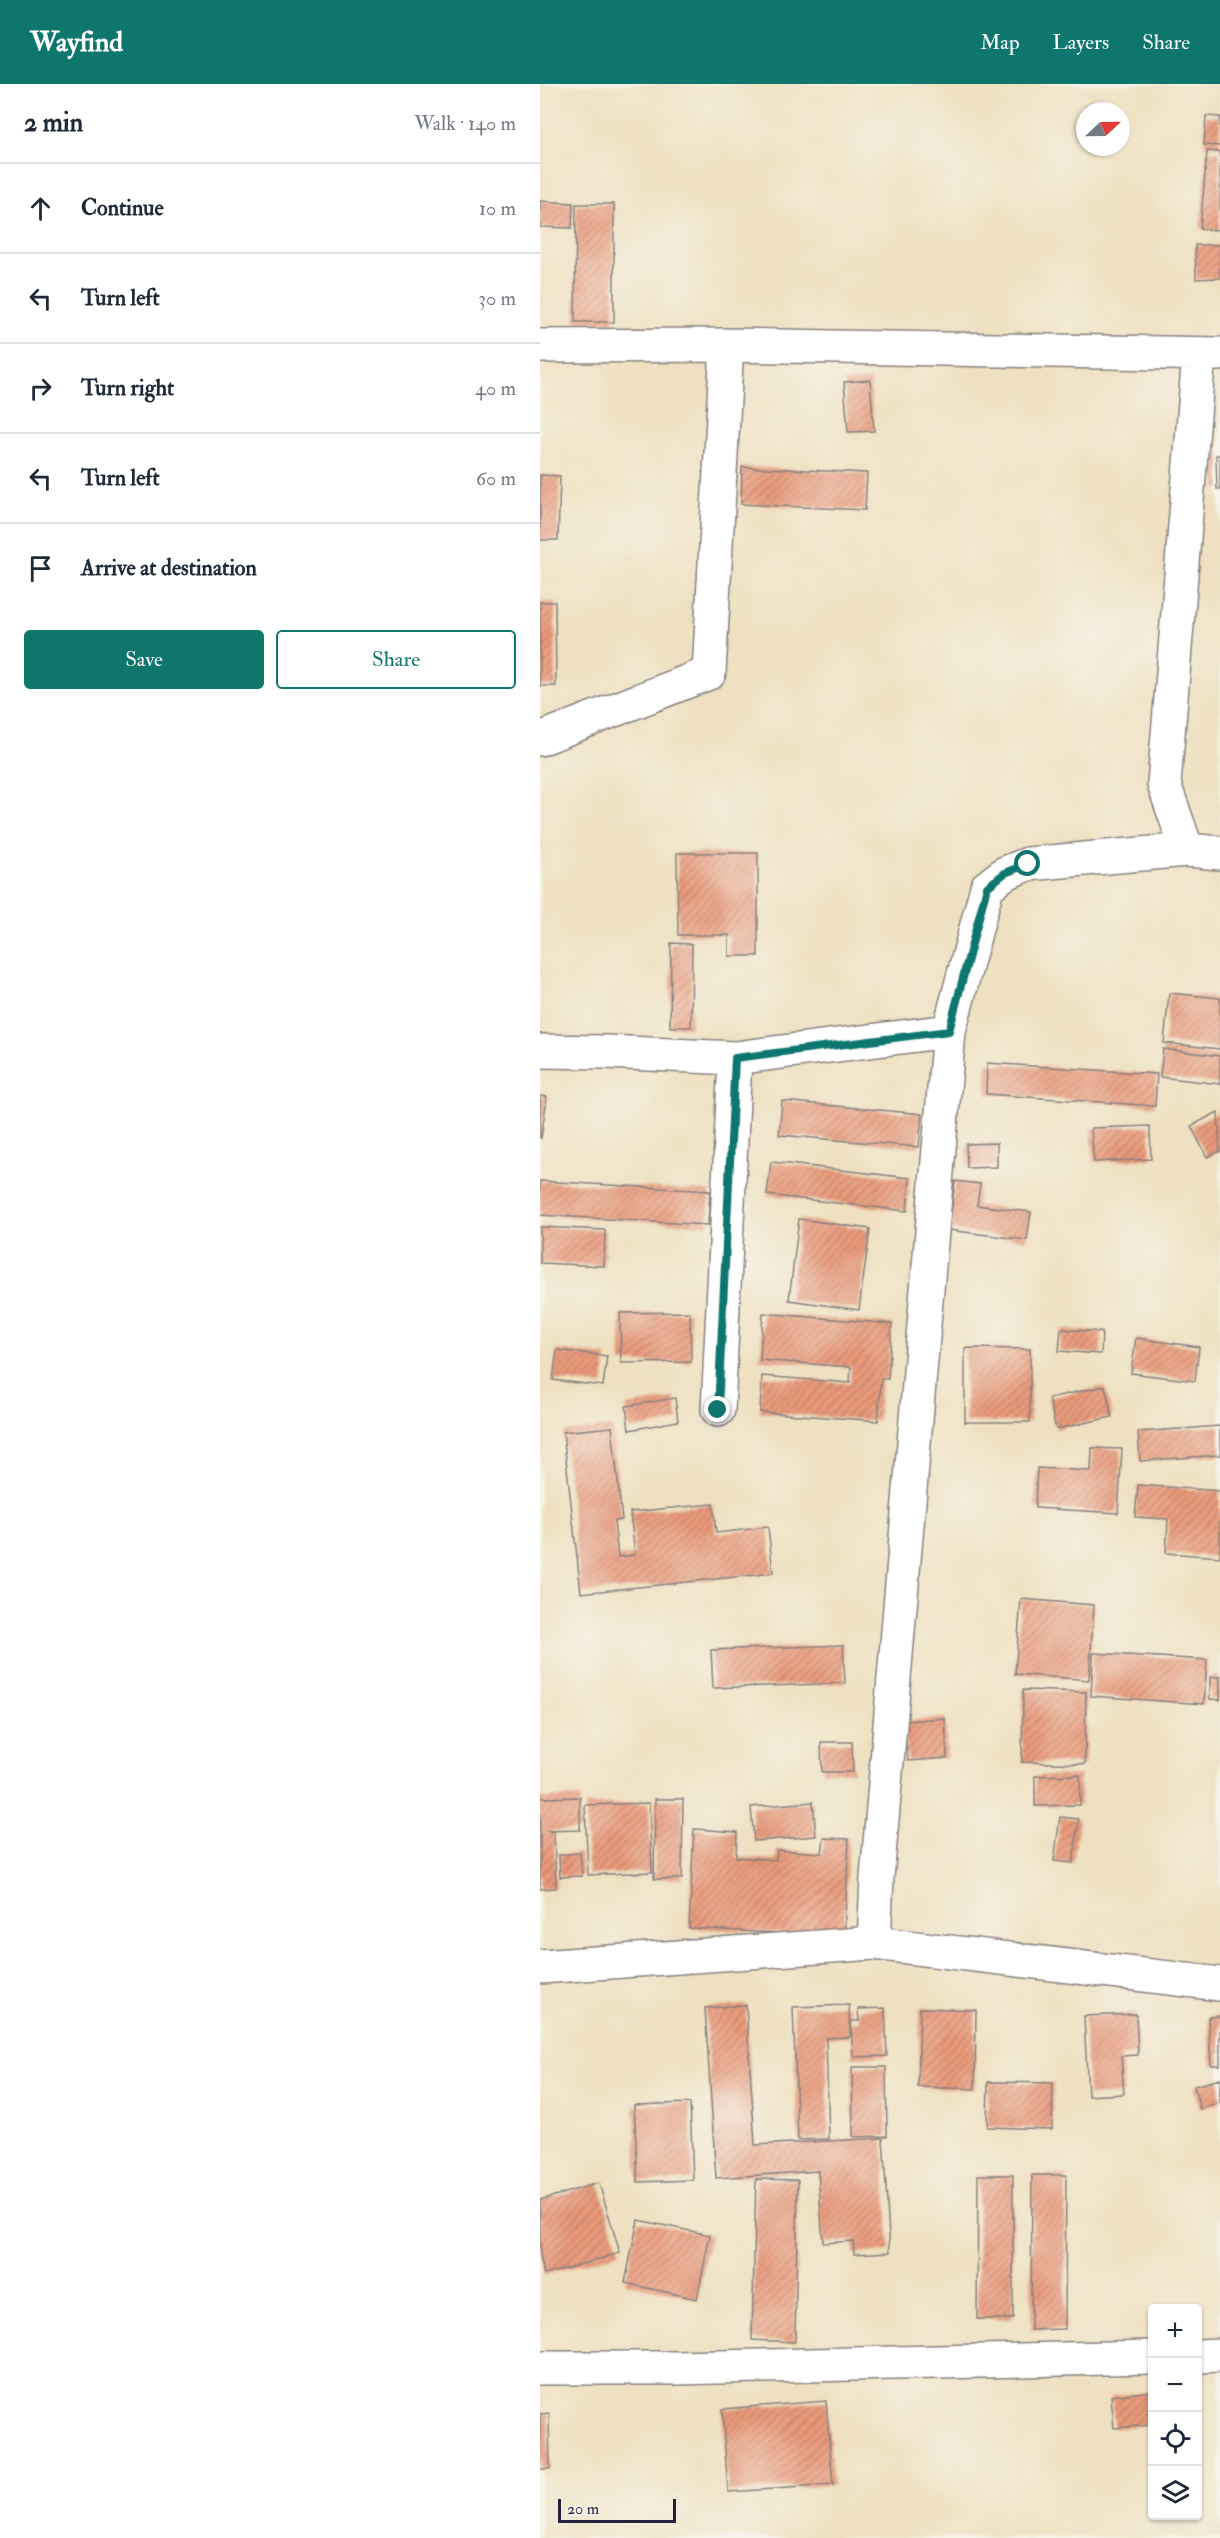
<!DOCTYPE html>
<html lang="en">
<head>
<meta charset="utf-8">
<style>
	body { margin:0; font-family:"IM FELL Double Pica",serif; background:#f6f6f7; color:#1f2937 }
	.controls { position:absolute; right:18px; bottom:18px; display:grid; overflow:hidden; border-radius:6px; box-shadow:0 2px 4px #0004 }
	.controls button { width:54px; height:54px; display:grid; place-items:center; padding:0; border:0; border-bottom:2px solid #e0e1e3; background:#fff; color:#1f2937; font:30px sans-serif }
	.compass { position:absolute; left:536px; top:18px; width:54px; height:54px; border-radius:50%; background:#fff; box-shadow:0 2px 4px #0004; rotate:68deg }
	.scale { position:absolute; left:18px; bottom:15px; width:118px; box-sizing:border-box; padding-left:6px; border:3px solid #22223b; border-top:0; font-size:16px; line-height:21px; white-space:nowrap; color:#22223b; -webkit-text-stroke:4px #f7f3e8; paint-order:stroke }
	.stop { position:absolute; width:18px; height:18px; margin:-14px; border:4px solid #0f766e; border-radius:50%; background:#fff }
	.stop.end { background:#0f766e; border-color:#fff; box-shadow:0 2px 6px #0008 }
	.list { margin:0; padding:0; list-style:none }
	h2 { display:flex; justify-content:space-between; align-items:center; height:78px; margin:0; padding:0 24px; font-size:26px }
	h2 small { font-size:20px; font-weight:400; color:#747a83 }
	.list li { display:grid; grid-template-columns:39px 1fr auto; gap:18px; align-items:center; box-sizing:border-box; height:90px; padding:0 24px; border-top:2px solid #e0e1e3 }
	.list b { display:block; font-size:22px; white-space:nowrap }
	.list em { font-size:20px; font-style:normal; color:#747a83 }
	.actions { display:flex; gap:12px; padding:18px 24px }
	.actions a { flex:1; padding:14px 0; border:2px solid #0f766e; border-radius:6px; text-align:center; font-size:21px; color:#0f766e }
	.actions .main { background:#0f766e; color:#fff }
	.icon { flex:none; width:33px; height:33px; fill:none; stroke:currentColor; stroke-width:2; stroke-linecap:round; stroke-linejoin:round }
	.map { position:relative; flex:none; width:680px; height:2454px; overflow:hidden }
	header { display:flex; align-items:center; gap:36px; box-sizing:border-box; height:84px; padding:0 30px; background:#0f766e; color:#fff }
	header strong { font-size:28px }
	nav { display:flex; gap:33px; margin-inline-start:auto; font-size:21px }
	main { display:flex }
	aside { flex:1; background:#fff }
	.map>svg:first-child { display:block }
	.building { fill:url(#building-hatch) }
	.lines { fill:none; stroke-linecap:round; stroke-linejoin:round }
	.street-casing { stroke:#88817e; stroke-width:36 }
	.street { stroke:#fff; stroke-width:33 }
	.route { stroke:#0f766e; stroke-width:8 }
</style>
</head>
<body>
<header>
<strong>Wayfind</strong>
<nav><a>Map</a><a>Layers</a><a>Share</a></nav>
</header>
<main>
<aside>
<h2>2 min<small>Walk · 140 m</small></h2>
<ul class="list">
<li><svg class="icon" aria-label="ahead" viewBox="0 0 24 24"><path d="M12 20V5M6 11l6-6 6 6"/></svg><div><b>Continue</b></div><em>10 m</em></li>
<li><svg class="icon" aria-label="left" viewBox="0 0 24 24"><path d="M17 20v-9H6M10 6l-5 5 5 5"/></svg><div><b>Turn left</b></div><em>30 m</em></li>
<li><svg class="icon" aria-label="right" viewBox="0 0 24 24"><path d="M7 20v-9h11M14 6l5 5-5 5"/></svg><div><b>Turn right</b></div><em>40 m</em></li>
<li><svg class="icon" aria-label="left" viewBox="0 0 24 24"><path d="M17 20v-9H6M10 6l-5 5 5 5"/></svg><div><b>Turn left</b></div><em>60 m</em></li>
<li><svg class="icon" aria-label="arrive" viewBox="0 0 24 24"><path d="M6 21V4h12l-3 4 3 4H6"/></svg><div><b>Arrive at destination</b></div></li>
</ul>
<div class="actions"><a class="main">Save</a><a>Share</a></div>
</aside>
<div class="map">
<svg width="680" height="2454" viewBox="0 0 680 2454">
	<defs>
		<pattern id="building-hatch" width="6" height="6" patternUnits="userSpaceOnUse" patternTransform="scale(1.5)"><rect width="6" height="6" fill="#ea9a7a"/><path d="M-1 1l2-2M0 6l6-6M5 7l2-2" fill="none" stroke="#bd7d65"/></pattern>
	</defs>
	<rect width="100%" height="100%" fill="#f7f3e8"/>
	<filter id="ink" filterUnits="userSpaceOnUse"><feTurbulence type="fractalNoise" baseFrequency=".0167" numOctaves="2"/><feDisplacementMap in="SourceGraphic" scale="12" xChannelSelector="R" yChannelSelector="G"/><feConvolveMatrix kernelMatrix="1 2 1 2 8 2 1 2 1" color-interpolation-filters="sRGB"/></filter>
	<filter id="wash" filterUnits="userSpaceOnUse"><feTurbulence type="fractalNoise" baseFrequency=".008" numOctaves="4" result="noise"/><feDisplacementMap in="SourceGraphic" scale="24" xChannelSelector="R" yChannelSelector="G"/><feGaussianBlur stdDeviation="1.35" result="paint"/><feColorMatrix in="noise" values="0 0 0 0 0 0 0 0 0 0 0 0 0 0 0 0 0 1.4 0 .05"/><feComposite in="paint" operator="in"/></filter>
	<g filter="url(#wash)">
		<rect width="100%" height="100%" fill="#eee0c0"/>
		<g id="blocks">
			<path class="building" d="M666 32 680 33V62L664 61Z
				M667 67 680 68V146L660 145Z
				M0 117 33 119 32 144 0 143Z
				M36 120H74V238H35Z
				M655 161H680V194L656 195Z
				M330 296 334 347 308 348 304 298Z
				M676 371H680V405H677Z
				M202 383 327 389 325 426 201 420Z
				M0 391 20 392 18 456H0Z
				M0 518H15L16 602H0Z
				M137 769H218V872H189V851H138Z
				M131 859 152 860 151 943H130Z
				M629 909 680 914V965L624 959Z
				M623 965 680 972V1000L620 993Z
				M447 979 617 990 615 1022 446 1010Z
				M0 1012 7 1013 1 1054H0Z
				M242 1017 382 1030 379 1063 239 1051Z
				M678 1028 680 1067 667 1073 651 1042Z
				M610 1042 611 1075 554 1078 551 1044Z
				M457 1059V1083L427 1084 426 1060Z
				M231 1078 370 1094 367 1127 227 1111Z
				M0 1097 170 1107 168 1141 0 1131Z
				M415 1097 440 1100 437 1121 491 1128 487 1156 409 1146Z
				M259 1135 330 1145 319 1226 249 1216Z
				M0 1143 65 1146 64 1182 0 1179Z
				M150 1228 151 1278 81 1279 80 1229Z
				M223 1229 352 1240 348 1295H341L338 1337 220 1328 222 1292 310 1299 311 1283 220 1276Z
				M521 1245 562 1248 561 1270 519 1267Z
				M596 1254 659 1263 655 1297 591 1289Z
				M425 1264 490 1265V1338H425Z
				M17 1266 67 1272 63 1302 13 1296Z
				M565 1302 572 1333 516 1345 509 1314Z
				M135 1314 138 1337 89 1346 86 1322Z
				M680 1342V1371L600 1377 598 1348Z
				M72 1343 82 1436 74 1437 78 1473 95 1471 90 1428 173 1420 176 1449 228 1443 233 1489 41 1509 23 1348Z
				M552 1364 582 1365 578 1429 495 1424 497 1384 551 1387Z
				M598 1401 680 1407V1473L626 1469 628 1435 595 1433Z
				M481 1515 554 1521 549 1596 475 1590Z
				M303 1561 305 1599 173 1604 171 1566Z
				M553 1569 667 1576 664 1620 551 1612Z
				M670 1593H680V1616L670 1615Z
				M483 1606 546 1608 545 1680 482 1678Z
				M405 1634 407 1674 368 1677 364 1637Z
				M281 1658H312L313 1688H282Z
				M540 1691V1721L495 1722V1692Z
				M40 1713V1746L7 1747 14 1748 16 1804 0 1805V1714Z
				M115 1715H143L142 1795H114Z
				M273 1718 276 1752 214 1757 211 1723Z
				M109 1719 112 1788 48 1791 45 1721Z
				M520 1733 539 1735 533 1779 514 1777Z
				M154 1745 197 1748 196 1773 236 1776 237 1766 282 1769 284 1754 309 1755 304 1853 149 1844Z
				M40 1769 42 1792 20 1793 19 1771Z
				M206 1921 215 2061 343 2054 350 2168 314 2170 313 2157 283 2159 278 2087 176 2094 165 1924Z
				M309 1921 310 1953 286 1954 289 2055 258 2056 253 1923Z
				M345 1924 347 1972 313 1973 311 1937H319L318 1925Z
				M380 1924 436 1926 435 2005 378 2003Z
				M596 1930 598 1971 581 1972 584 2010 548 2012 544 1932Z
				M680 1932V1981H671L668 1933Z
				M312 1983H346L347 2052 313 2053Z
				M680 1995V2019L660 2025 654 2002Z
				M448 1998 513 1999 512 2045 447 2043Z
				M150 2019 153 2096 98 2098 94 2021Z
				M438 2091H473V2235H437Z
				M492 2091H526L525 2245 491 2246Z
				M216 2095 258 2096 255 2258 212 2256Z
				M59 2099 80 2169 4 2191 0 2176V2116Z
				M98 2136 170 2151 157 2215 85 2199Z
				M612 2307V2341L574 2344 571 2312Z
				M286 2317 293 2401 188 2408 182 2325Z
				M9 2329 10 2385H0V2330Z"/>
		</g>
	</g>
	<g filter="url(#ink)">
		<use href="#blocks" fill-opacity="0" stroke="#88817e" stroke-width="1.5"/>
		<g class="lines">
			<defs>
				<path id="street" d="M0 262 187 261 680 270
					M0 655 169 589 187 261
					M647 766 624 700 659 270
					M0 967 66 968 195 974 409 947
					M178 1326 195 974
					M334 1859 337 1794 409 947 447 803 465 789 488 780 647 766 680 769
					M0 1883 334 1859 680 1900
					M658 2272 680 2271
					M0 2284H137L612 2273"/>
			</defs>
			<use href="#street" class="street-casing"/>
			<use href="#street" class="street"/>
		</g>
	</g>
	<g class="lines" filter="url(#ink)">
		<path class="route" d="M178 1326 195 974 409 947 447 803 465 789 488 780"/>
	</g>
</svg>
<div class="controls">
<button>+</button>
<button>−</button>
<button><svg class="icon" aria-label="locate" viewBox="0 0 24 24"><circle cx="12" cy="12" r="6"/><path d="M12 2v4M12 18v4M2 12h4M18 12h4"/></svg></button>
<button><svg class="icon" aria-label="layers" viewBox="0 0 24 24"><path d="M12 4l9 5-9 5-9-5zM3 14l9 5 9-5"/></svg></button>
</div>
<svg class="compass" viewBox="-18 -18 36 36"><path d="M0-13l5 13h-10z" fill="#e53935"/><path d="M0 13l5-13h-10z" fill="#747a83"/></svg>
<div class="scale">20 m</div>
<div class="stop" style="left:488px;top:780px"></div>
<div class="stop end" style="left:178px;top:1326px"></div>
</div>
</main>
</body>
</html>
